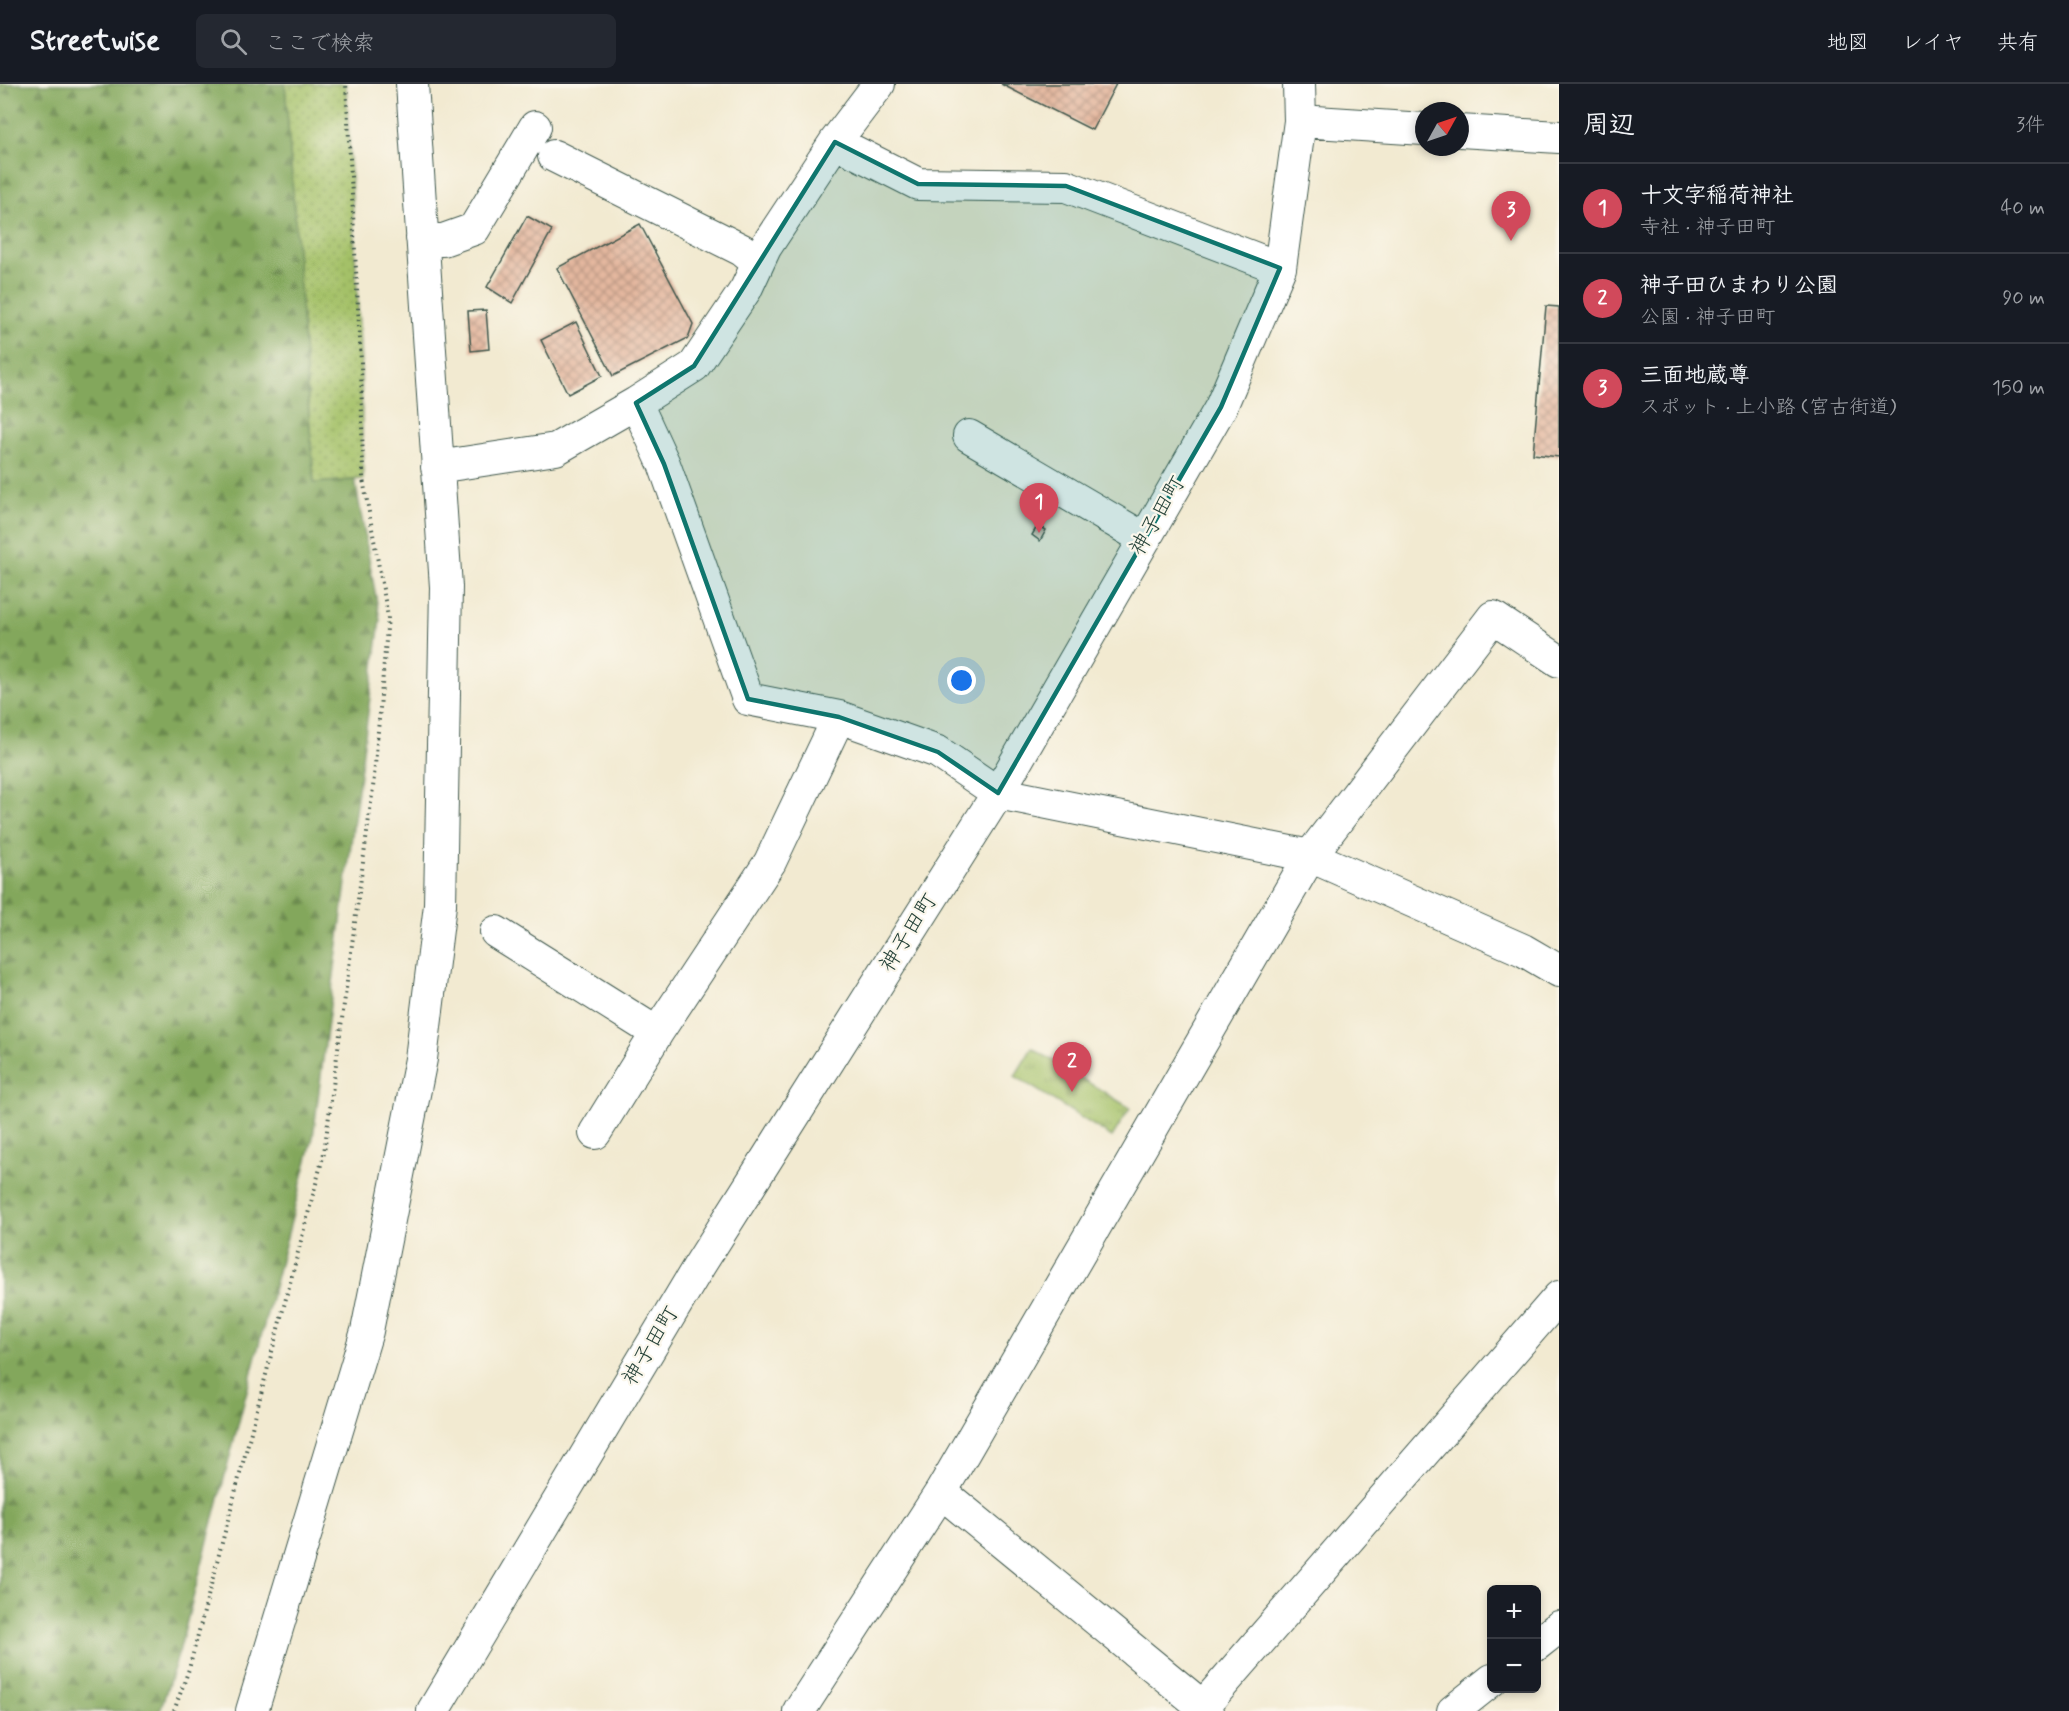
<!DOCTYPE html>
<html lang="ja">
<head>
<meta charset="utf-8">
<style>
	body { margin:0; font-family:Mynerve,"Klee One",sans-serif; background:#242831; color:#f1f3f6 }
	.controls { position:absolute; right:18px; bottom:18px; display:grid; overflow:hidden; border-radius:9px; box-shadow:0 3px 9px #0003 }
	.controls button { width:54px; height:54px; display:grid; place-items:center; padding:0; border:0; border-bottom:2px solid #363941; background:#171b24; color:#f1f3f6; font:30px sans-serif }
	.compass { position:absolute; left:1415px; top:18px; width:54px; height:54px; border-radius:50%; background:#171b24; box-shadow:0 3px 9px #0003; rotate:50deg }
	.you { position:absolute; left:962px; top:597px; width:21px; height:21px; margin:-15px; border:4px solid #fff; border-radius:50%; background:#1a73e8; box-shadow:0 0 0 9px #1a73e833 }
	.badge { display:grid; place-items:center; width:39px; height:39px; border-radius:50%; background:#d1495b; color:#fff; font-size:20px; font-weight:700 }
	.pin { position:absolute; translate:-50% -50px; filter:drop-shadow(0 2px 3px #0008) }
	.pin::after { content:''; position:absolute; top:32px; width:21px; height:18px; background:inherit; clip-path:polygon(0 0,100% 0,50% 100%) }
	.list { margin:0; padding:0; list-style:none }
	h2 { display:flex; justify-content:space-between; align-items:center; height:78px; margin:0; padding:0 24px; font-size:26px }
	h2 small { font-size:20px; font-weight:400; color:#9ea1a6 }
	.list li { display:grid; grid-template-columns:39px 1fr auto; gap:18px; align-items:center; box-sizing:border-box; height:90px; padding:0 24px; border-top:2px solid #363941 }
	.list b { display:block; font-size:22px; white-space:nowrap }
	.list p { margin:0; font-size:20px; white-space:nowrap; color:#9ea1a6 }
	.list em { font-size:20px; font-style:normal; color:#9ea1a6 }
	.icon { flex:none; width:33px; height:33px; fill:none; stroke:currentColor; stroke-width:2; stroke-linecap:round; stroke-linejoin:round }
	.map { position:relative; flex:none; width:1559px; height:1627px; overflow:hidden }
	header { display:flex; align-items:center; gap:36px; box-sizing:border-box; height:84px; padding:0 30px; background:#171b24; border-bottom:2px solid #363941 }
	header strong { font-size:28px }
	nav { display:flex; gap:33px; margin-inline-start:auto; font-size:21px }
	.search { width:420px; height:54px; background:#242831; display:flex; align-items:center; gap:15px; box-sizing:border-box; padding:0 21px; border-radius:9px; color:#9ea1a6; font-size:22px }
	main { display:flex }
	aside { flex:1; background:#171b24 }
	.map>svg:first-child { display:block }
	.grass { fill:url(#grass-dots); stroke:#627f4e; stroke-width:1.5 }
	.forest { fill:url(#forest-firs); stroke:#517248; stroke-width:1.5 }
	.park { fill:url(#park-tufts); stroke:#627f4e; stroke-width:1.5 }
	.building { fill:url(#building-cross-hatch) }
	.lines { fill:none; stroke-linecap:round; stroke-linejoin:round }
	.minor-casing { stroke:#3f574c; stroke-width:34 }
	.path { stroke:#3f574c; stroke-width:4; stroke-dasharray:1.5 4.5; stroke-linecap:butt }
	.minor { stroke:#fff; stroke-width:32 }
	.marked { fill:#0f766e; fill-opacity:0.2; stroke:#0f766e; stroke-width:4.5; stroke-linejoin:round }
	.labels { text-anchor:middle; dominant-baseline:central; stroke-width:4.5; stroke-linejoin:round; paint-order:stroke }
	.street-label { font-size:22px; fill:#1f3d34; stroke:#fbf7ec }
</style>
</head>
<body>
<header>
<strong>Streetwise</strong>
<div class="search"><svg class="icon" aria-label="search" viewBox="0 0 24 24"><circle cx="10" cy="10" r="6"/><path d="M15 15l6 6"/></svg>ここで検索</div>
<nav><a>地図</a><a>レイヤ</a><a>共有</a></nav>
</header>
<main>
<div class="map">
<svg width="1559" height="1627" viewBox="0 0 1559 1627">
	<defs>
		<pattern id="grass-dots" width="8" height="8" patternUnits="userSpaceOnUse" patternTransform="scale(1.5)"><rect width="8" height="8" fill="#a4c167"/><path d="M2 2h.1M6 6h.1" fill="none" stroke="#859e56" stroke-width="1.8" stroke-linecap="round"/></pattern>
		<pattern id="forest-firs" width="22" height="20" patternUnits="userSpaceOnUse" patternTransform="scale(1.5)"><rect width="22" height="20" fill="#83a75c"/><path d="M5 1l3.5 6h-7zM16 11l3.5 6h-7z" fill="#6b894d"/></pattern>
		<pattern id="park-tufts" width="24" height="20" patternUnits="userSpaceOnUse" patternTransform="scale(1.5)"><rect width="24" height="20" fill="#a4c167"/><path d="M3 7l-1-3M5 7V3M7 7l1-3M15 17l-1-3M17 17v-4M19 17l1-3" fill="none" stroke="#859e56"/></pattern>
		<pattern id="building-cross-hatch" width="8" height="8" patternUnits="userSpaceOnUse" patternTransform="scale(1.5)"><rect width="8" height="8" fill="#e4b79f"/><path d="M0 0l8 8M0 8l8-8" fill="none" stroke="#b89682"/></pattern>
	</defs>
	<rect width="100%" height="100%" fill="#fbf7ec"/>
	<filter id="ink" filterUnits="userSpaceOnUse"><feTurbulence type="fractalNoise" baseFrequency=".0167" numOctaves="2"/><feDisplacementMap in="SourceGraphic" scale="12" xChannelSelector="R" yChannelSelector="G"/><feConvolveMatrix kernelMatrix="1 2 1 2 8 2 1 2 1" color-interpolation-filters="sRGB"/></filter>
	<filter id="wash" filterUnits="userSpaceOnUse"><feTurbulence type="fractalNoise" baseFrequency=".008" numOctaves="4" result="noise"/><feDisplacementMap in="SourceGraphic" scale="24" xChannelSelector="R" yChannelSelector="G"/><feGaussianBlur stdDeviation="1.35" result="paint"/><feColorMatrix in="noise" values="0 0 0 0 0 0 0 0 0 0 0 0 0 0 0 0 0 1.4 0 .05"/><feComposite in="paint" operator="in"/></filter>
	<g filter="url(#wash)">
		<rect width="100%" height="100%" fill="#f2ead1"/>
		<path class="grass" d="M285 0H346L361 279 363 395 314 399Z"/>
		<path class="forest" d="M0 0H285L314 399 355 396 380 536 313 1053 179 1568 160 1627H0Z"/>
		<path class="park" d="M1032 964 1130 1024 1112 1053 1015 992Z"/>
		<g id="blocks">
			<path class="building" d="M1001 0H1116L1092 46Z
				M527 132 552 146 512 219 487 203Z
				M640 140 693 240 688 254 613 292 557 184Z
				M1546 222 1559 223V373L1533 370Z
				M486 226 489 265 471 267 468 227Z
				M576 238 602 292 568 310 541 256Z
				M1038 441 1046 446 1040 457 1032 451Z"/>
		</g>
	</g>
	<g filter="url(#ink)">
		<use href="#blocks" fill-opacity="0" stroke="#3f574c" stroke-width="1.5"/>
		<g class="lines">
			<defs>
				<path id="minor" d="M1300 37 1424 45
					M1460 47 1559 53
					M835 58 918 100 1066 102 1280 184
					M554 72 742 166 758 179
					M422 154 443 156 474 145 535 43
					M636 319 664 380 748 615 839 633 938 668 998 709 1310 772 1523 866 1559 887
					M969 352 1145 455
					M437 383 556 365 636 319 694 282 746 205 765 164 835 58 879 0
					M496 848 657 949 770 778 839 633
					M595 1049 657 949
					M941 1408 1208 1627
					M1536 1561 1559 1543
					M252 1627 367 1247 421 975 440 821 446 503 412 0
					M433 1627 699 1182 998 709 1221 323 1280 184 1300 37 1299 0
					M799 1627 941 1408 1310 772 1493 533 1559 577
					M1199 1627 1559 1213
					M1453 1627 1492 1596"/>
			</defs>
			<use href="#minor" class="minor-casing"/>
			<path class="path" d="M174 1627 189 1585 324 1069 373 704 388 533 363 395 361 279 346 0"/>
			<use href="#minor" class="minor"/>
		</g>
	</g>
	<path class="marked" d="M835 58 918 100 1066 102 1280 184 1221 323 998 709 938 668 839 633 748 615 664 380 636 319 694 282Z"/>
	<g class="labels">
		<g class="street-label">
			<text transform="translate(1158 432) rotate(-60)">神子田町</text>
			<text transform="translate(909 849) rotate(-58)">神子田町</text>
			<text transform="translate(651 1262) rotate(-59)">神子田町</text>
		</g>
	</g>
</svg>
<div class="controls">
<button>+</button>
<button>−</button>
</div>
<svg class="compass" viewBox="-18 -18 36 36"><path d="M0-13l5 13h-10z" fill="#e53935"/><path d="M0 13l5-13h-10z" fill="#9ea1a6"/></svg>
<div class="you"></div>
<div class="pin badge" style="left:1039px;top:449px">1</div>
<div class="pin badge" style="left:1072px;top:1008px">2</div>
<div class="pin badge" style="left:1511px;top:157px">3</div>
</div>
<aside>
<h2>周辺<small>3件</small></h2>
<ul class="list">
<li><span class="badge">1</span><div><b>十文字稲荷神社</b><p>寺社 · 神子田町</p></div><em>40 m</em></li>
<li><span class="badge">2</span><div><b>神子田ひまわり公園</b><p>公園 · 神子田町</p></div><em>90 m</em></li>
<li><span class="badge">3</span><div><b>三面地蔵尊</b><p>スポット · 上小路 (宮古街道)</p></div><em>150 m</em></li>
</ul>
</aside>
</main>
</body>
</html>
